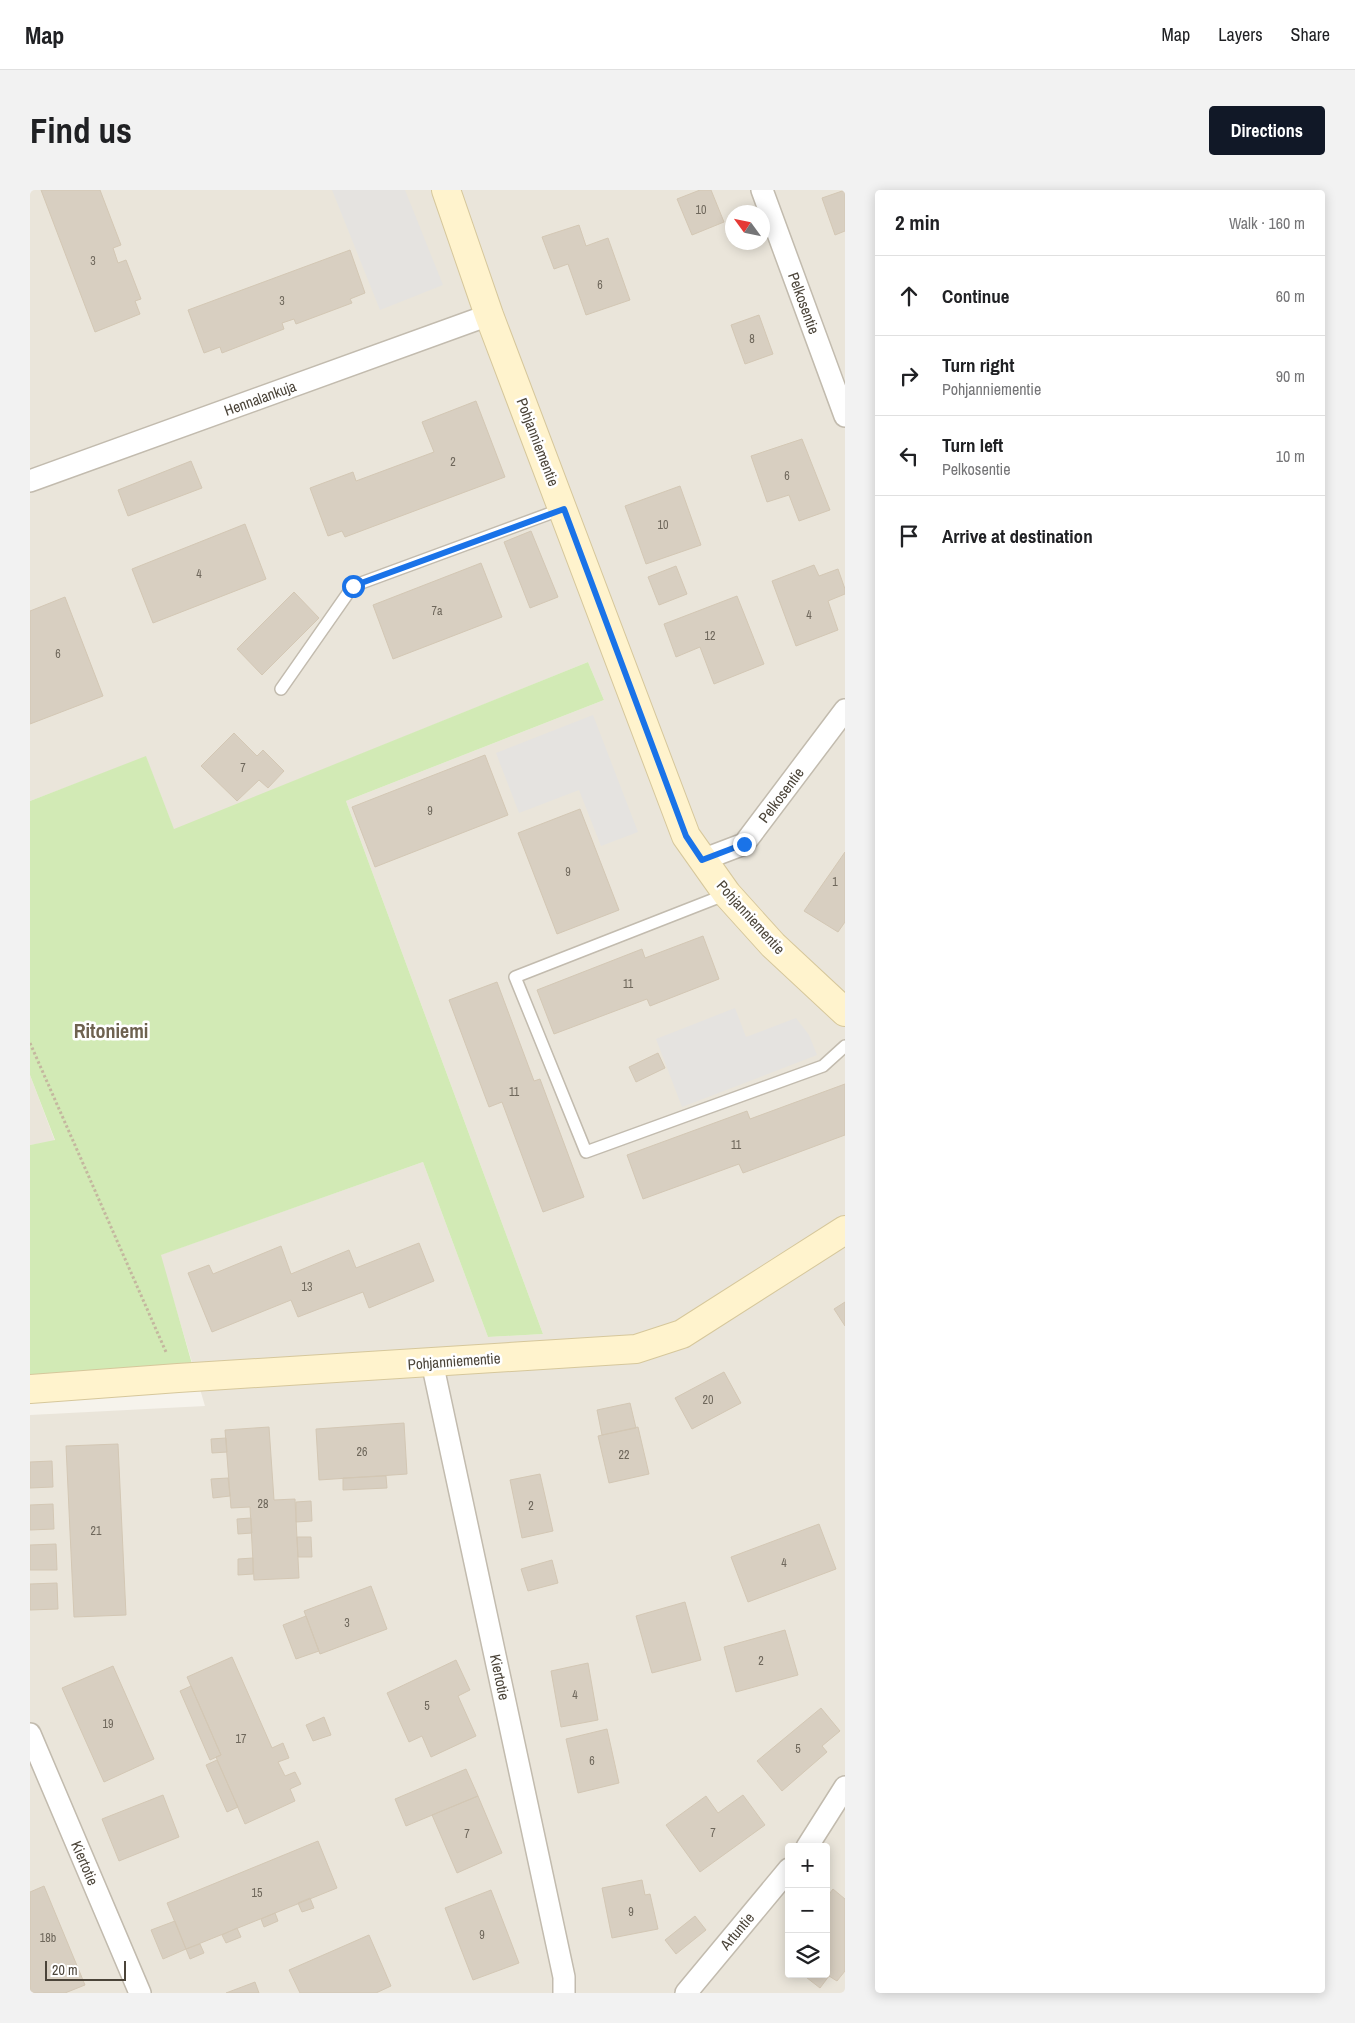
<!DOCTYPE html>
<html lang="en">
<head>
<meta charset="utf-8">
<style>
	body { margin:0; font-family:"Archivo Narrow",sans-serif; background:#f2f2f2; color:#202124 }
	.controls { position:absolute; right:15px; bottom:15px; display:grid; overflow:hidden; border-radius:5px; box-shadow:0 2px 12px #0003 }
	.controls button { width:45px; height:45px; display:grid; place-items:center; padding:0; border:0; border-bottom:1px solid #e0e0e0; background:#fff; color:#202124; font:25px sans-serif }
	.compass { position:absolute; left:695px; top:15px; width:45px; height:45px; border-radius:50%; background:#fff; box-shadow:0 2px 12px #0003; rotate:303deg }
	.scale { position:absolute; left:15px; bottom:12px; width:81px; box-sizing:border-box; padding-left:5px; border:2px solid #4b4439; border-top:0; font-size:14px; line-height:18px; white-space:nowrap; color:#4b4439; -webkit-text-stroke:4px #fff; paint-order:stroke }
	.stop { position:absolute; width:15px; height:15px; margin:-11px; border:4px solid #1a73e8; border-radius:50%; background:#fff }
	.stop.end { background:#1a73e8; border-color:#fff; box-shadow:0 1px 5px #0008 }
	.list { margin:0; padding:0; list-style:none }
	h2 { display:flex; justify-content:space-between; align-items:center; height:65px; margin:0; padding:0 20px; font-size:21px }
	h2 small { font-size:16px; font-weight:400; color:#757577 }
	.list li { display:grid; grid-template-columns:32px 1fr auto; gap:15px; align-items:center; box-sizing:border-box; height:80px; padding:0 20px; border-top:1px solid #e0e0e0 }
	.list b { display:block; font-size:19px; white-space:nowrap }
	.list p { margin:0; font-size:16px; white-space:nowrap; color:#757577 }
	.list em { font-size:16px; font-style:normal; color:#757577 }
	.icon { flex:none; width:28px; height:28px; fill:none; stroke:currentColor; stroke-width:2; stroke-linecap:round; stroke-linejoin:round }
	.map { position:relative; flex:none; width:815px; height:1803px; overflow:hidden; border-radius:5px }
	header { display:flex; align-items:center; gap:30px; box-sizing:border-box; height:70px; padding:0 25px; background:#fff; border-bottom:1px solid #e0e0e0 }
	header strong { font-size:24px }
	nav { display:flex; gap:28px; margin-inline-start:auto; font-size:18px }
	.intro { display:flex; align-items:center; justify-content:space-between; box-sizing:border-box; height:120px; padding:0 30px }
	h1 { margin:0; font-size:35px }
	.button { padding:12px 22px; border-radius:5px; background:#111827; color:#fff; font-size:18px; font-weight:700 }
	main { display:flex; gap:30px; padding:0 30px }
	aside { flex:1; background:#fff; border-radius:5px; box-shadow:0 2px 12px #0003 }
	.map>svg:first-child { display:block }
	.residential { fill:#eae5da; fill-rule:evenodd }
	.green { fill:#d2eab5 }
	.parking { fill:#e5e3e0 }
	.building { fill:#d8cfc1; stroke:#d3c7b4 }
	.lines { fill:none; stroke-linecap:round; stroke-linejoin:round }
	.lane-casing { stroke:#c2bbae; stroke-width:14 }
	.street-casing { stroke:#c2bbae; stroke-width:24 }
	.secondary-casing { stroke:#d6c79b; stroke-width:30 }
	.path { stroke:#c4b79f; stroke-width:3; stroke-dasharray:2.5 2.5; stroke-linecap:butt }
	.lane { stroke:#fff; stroke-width:11 }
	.street { stroke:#fff; stroke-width:21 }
	.secondary { stroke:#fff3cd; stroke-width:28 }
	.route { stroke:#1a73e8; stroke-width:6 }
	.labels { text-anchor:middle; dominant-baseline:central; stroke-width:5; stroke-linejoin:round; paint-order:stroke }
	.number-label { font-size:12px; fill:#6e675b }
	.street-label { font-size:15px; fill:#4b4439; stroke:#fff }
	.district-label { font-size:20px; font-weight:bold; fill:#6e6250; stroke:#fff }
</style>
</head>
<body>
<header>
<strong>Map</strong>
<nav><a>Map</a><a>Layers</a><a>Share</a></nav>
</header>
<div class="intro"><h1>Find us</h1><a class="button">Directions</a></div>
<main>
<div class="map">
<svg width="815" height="1803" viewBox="0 0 815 1803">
	<rect width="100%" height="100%" fill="#f6f3ec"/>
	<path class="residential" d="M0 0H815V1803H0V1225L175 1216 130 1065 393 972 458 1147 513 1144 316 611 574 510 558 472 144 640 116 567 0 611ZM702 22H732V52H702ZM759 1657H796V1784H759Z
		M0 885 25 951 0 955Z"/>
	<path class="green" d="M558 472 574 510 316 611 513 1144 458 1147 393 972 131 1065 162 1174 0 1186V955L25 950 0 885V611L116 566 144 639Z"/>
	<path class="parking" d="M302 0H375L413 95 350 120Z
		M563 525 608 642 571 656 549 600 489 623 466 563Z
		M705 818 716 847 766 828 779 845 787 865 652 917 626 849Z"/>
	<path class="building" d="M11 0H70L91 55 83 58 88 73 96 70 111 109 105 111 110 124 65 142Z
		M670 0H681L694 32 662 45 647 9Z
		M815 0V41L805 45 792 8Z
		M549 35 556 56 578 48 600 110 556 125 538 74 524 79 512 47Z
		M320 60 335 103 320 109 322 113 266 134 264 129 252 133 254 139 192 163 190 157 174 163 158 120Z
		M729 125 743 164 715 174 701 135Z
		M446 211 475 287 315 347 312 341 298 346 280 298 323 282 326 291 404 262 392 232Z
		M772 249 800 320 769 331 759 305 737 312 721 266Z
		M161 271 172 298 98 326 88 300Z
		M650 296 671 355 616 374 595 316Z
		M215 334 236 389 123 433 102 379Z
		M501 341 528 407 500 418 474 352Z
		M451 373 472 427 363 469 343 415Z
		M784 375 789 386 808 379 815 399V404L798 411 808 440 766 456 742 391Z
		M646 376 657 404 629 415 618 387Z
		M264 402 289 428 232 485 207 459Z
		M707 406 734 474 684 494 670 457 646 467 634 434Z
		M35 407 73 506 0 534V421Z
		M204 543 227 566 233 560 254 581 238 598 229 590 207 611 171 576Z
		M455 565 478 625 345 677 322 617Z
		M550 619 589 720 527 744 488 643Z
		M815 662V732L808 742 774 721Z
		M673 746 689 789 620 816 617 809 524 844 507 800 612 759 615 768Z
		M467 792 504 891 510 889 554 1007 513 1022 472 912 459 917 419 810Z
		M628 863 635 878 606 892 599 877Z
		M815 894V945L713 983 709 974 613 1009 597 965 717 921 720 929Z
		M389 1053 404 1091 339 1118 333 1102 268 1127 261 1110 182 1142 158 1083 179 1075 183 1084 251 1056 261 1084 319 1060 326 1078Z
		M815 1112V1136L804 1119Z
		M694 1182 711 1213 662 1239 645 1208Z
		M600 1213 606 1238 572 1245 567 1220Z
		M374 1233 377 1284 289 1290 286 1239Z
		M239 1237 244 1310 265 1309 269 1388 224 1390 220 1317 201 1318 195 1240Z
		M608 1237 619 1284 579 1293 568 1246Z
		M196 1248 197 1262 182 1263 181 1249Z
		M88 1254 96 1425 44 1427 36 1256Z
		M22 1271 23 1297 0 1298V1272Z
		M510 1284 523 1341 492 1348 480 1290Z
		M356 1286 357 1298 313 1300V1288Z
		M198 1288 200 1306 183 1308 181 1289Z
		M281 1311 282 1331 266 1332V1312Z
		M23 1314 24 1339 0 1340V1315Z
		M221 1328 222 1343 208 1344 207 1329Z
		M789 1334 806 1379 718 1412 701 1367Z
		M267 1347H281L282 1367H268Z
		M26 1354 27 1380H0V1355Z
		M223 1368V1384L208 1385V1369Z
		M522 1370 528 1393 498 1401 491 1379Z
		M27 1393 28 1419 0 1420V1394Z
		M341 1396 357 1439 290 1464 274 1421Z
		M655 1412 671 1470 622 1483 606 1426Z
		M276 1426 289 1461 266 1469 253 1435Z
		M755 1440 768 1485 706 1502 694 1457Z
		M202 1467 242 1558 253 1553 259 1568 248 1572 255 1586 265 1582 271 1594 260 1599 265 1611 215 1634 186 1567 191 1565 157 1487Z
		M426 1470 440 1500 428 1506 446 1546 401 1567 392 1546 379 1552 357 1503Z
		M558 1473 568 1530 531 1537 521 1481Z
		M83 1476 124 1569 74 1592 32 1498Z
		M161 1496 191 1565 180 1570 150 1501Z
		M791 1518 810 1541 792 1556 797 1562 752 1601 727 1571Z
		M294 1527 301 1545 283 1551 276 1535Z
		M577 1539 589 1593 548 1603 536 1549Z
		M187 1570 208 1617 197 1622 176 1575Z
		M436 1579 448 1606 376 1636 365 1609Z
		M133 1605 149 1647 89 1671 72 1629Z
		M713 1605 735 1635 670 1682 636 1635 676 1606 688 1623Z
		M448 1606 472 1663 427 1683 402 1625Z
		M288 1651 307 1698 156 1759 137 1713Z
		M612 1690 615 1705 620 1704 628 1739 582 1748 572 1698Z
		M14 1696 55 1795 35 1803H0V1702Z
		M803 1699 815 1709V1781L807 1791 799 1786 790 1798 772 1784H796V1708Z
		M461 1700 489 1773 443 1790 415 1718Z
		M280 1708 284 1718 272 1722 268 1713Z
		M245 1723 248 1731 234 1737 231 1729Z
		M665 1726 676 1740 646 1764 635 1750Z
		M145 1731 156 1759 133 1769 121 1740Z
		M207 1738 211 1747 196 1753 192 1745Z
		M339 1745 361 1796 346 1803H270L259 1780Z
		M170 1754 174 1763 160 1769 156 1759Z
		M225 1792 229 1803H196Z"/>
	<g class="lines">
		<defs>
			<path id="lane" d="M251 499 323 396 532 319
				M697 704 485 787 556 962 793 876 815 856"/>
			<path id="street" d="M732 0 815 226
				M0 291 459 125
				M672 670 714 654 815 520
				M402 1172 534 1787V1803
				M0 1544 110 1803
				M777 1657 815 1597
				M656 1803 759 1679"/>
			<path id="secondary" d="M416 0 459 125 656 646 697 704 743 755 815 822
				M0 1199 148 1188 606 1159 652 1144 815 1040"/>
		</defs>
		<use href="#lane" class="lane-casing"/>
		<use href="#street" class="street-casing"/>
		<use href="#secondary" class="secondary-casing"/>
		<path class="path" d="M0 853 136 1162"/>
		<use href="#lane" class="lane"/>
		<use href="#street" class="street"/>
		<use href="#secondary" class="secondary"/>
	</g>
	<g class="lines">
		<path class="route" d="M323 396 534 319 656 646 672 670 714 654"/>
	</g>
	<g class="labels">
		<g class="number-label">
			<text x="671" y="20">10</text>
			<text x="63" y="71">3</text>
			<text x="570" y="95">6</text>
			<text x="252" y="111">3</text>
			<text x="722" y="149">8</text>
			<text x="423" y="272">2</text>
			<text x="757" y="286">6</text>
			<text x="633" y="335">10</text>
			<text x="169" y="384">4</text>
			<text x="407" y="421">7a</text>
			<text x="779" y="425">4</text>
			<text x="680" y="446">12</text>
			<text x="28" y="464">6</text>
			<text x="213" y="578">7</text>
			<text x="400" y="621">9</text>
			<text x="538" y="682">9</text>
			<text x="805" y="692">1</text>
			<text x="598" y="794">11</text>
			<text x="484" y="902">11</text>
			<text x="706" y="955">11</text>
			<text x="277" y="1097">13</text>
			<text x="678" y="1210">20</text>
			<text x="332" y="1262">26</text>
			<text x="594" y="1265">22</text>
			<text x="233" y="1314">28</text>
			<text x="501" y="1316">2</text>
			<text x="66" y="1341">21</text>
			<text x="754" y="1373">4</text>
			<text x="317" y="1433">3</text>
			<text x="731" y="1471">2</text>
			<text x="545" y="1505">4</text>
			<text x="397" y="1516">5</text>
			<text x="78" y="1534">19</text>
			<text x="211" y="1549">17</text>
			<text x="768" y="1559">5</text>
			<text x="562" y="1571">6</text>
			<text x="683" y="1643">7</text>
			<text x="437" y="1644">7</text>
			<text x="227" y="1703">15</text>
			<text x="601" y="1722">9</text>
			<text x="452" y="1745">9</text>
			<text x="18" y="1748">18b</text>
		</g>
		<g class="street-label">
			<text transform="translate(774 113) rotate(70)">Pelkosentie</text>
			<text transform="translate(230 208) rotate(-20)">Hennalankuja</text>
			<text transform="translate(508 252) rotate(69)">Pohjanniementie</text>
			<text transform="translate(751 605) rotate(-53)">Pelkosentie</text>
			<text transform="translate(721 727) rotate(48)">Pohjanniementie</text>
			<text transform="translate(424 1171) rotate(-4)">Pohjanniementie</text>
			<text transform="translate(470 1487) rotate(78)">Kiertotie</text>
			<text transform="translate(55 1673) rotate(67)">Kiertotie</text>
			<text transform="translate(707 1741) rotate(-50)">Artuntie</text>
		</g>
		<g class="district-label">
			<text x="81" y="840">Ritoniemi</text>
		</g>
	</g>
</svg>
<div class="controls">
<button>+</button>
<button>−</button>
<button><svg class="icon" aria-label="layers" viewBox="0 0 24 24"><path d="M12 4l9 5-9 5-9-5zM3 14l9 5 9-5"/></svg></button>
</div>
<svg class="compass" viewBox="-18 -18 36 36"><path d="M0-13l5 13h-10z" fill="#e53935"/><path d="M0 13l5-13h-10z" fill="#757577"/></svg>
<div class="scale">20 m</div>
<div class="stop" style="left:323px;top:396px"></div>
<div class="stop end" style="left:714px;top:654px"></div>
</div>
<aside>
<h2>2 min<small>Walk · 160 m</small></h2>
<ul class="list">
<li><svg class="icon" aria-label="ahead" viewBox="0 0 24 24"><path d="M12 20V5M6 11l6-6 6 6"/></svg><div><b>Continue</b></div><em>60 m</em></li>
<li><svg class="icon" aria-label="right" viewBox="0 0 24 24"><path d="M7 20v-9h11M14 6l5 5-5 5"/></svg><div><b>Turn right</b><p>Pohjanniementie</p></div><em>90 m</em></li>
<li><svg class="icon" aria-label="left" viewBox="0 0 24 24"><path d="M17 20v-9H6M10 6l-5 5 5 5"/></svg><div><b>Turn left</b><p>Pelkosentie</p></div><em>10 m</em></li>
<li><svg class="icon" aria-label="arrive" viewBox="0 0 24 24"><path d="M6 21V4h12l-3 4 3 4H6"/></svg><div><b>Arrive at destination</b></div></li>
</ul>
</aside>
</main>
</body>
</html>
